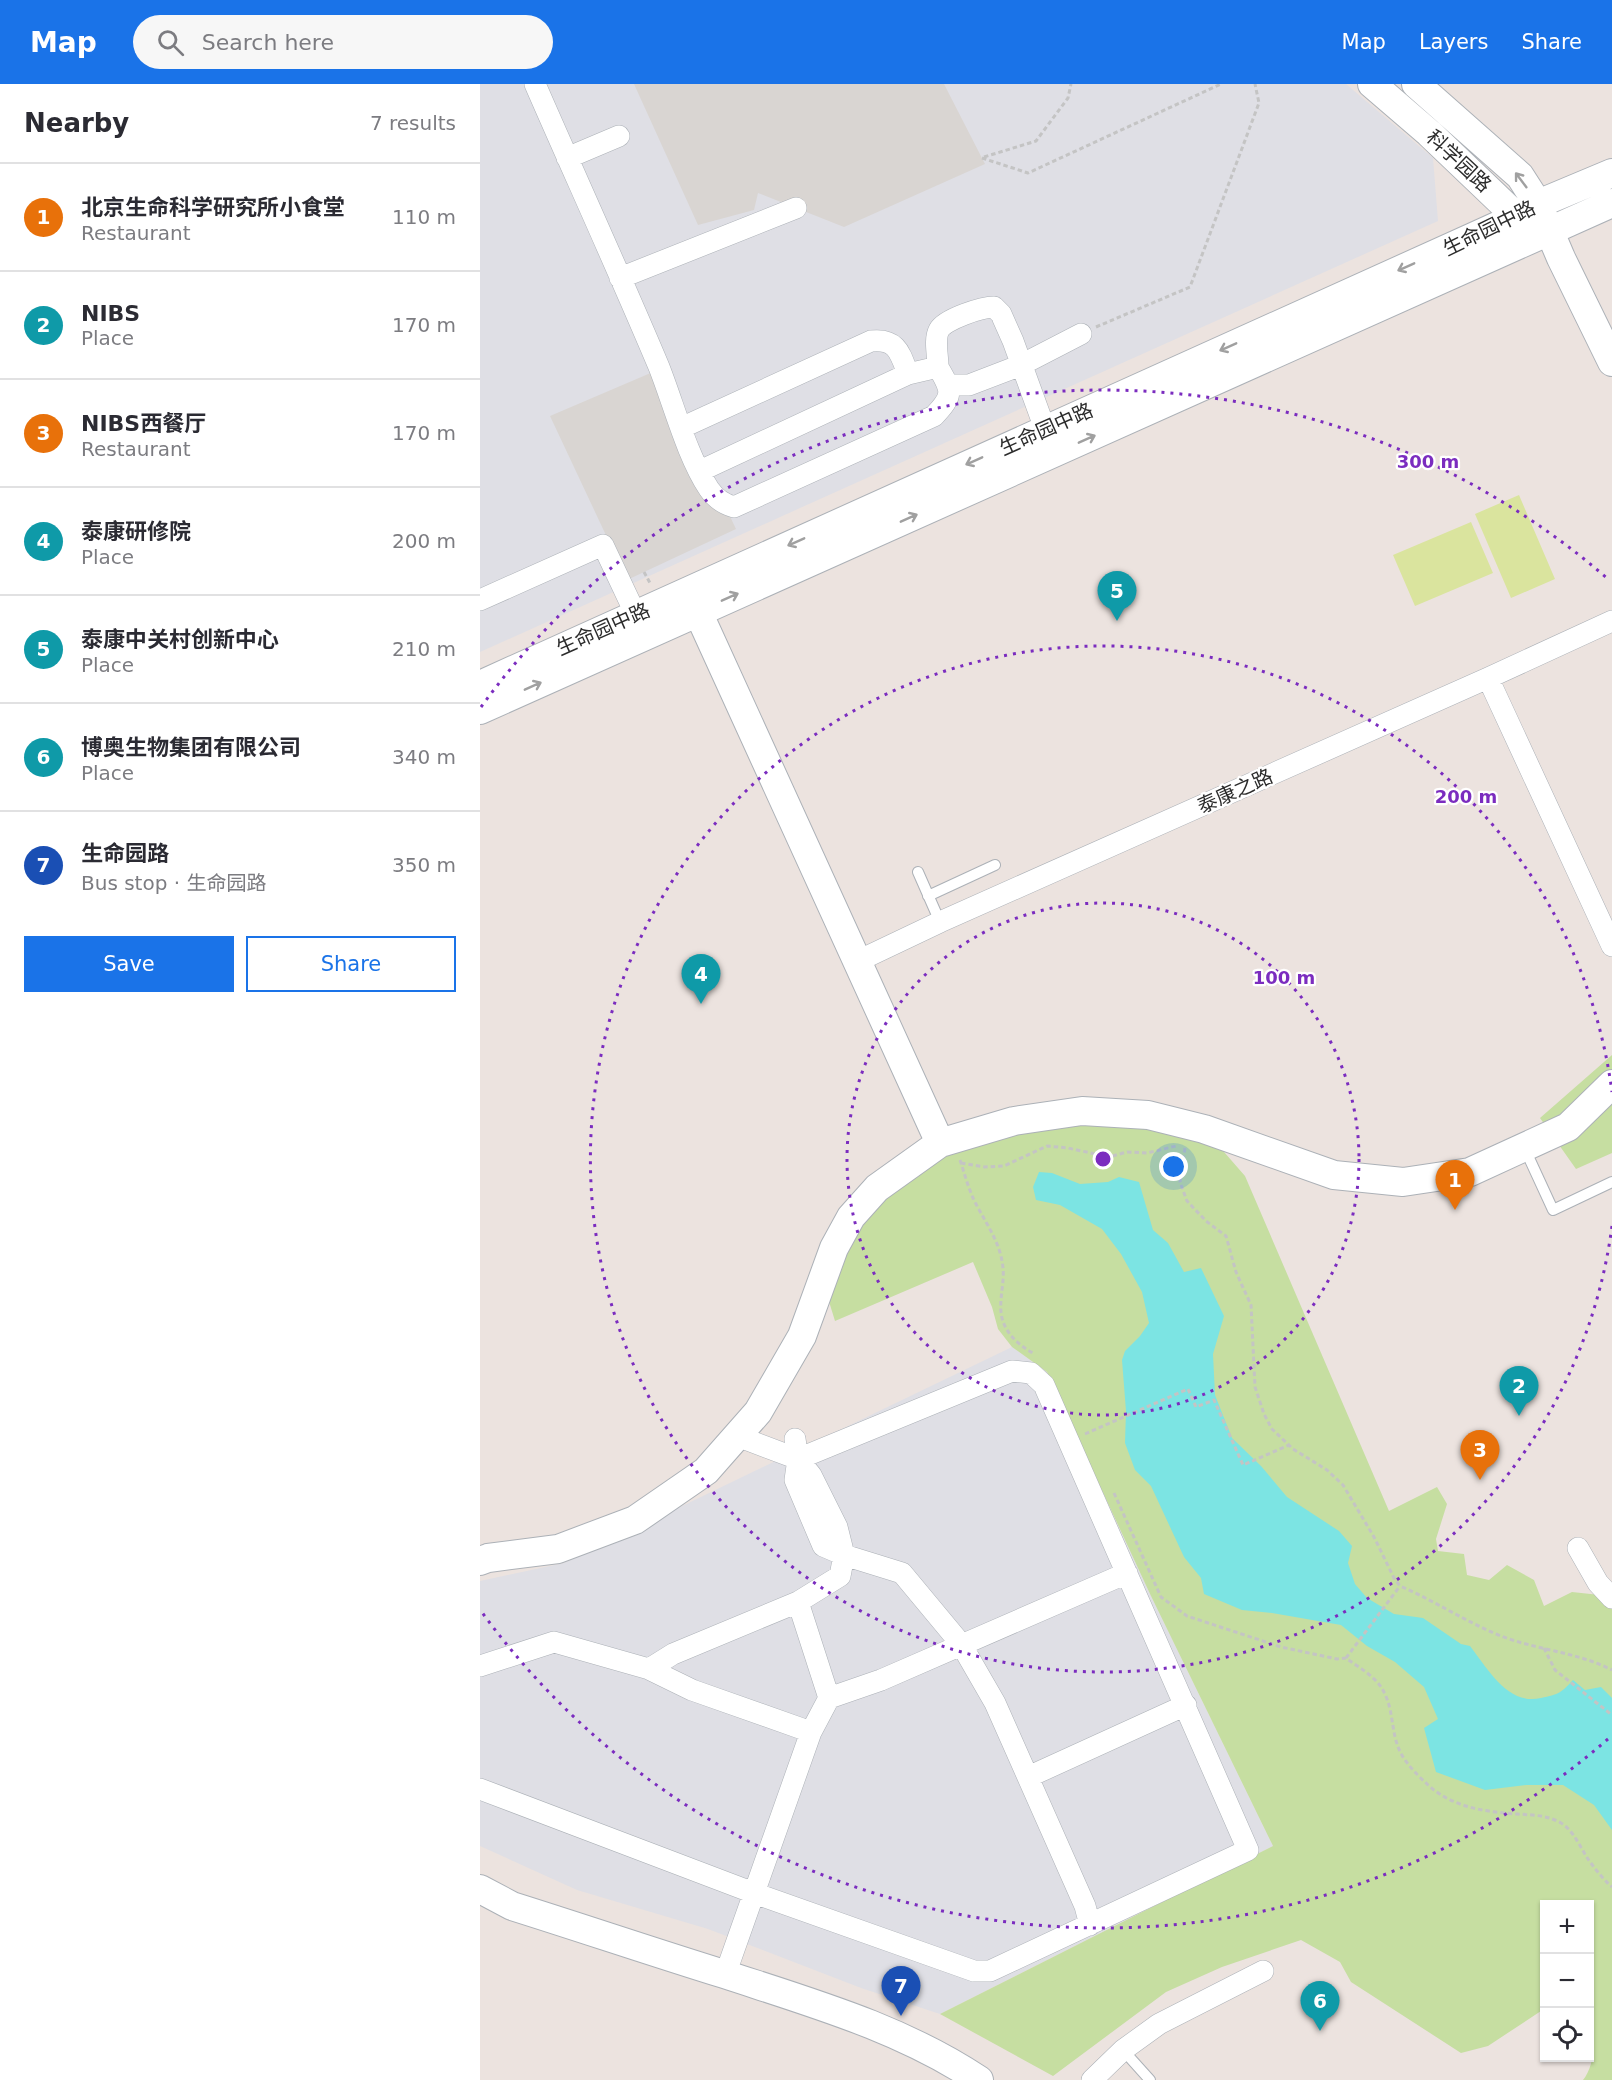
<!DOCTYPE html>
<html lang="en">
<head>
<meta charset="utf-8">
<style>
	body { margin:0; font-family:"DejaVu Sans","Noto Sans SC",sans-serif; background:#f7f7f7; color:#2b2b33 }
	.controls { position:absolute; right:18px; bottom:18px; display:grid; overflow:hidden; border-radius:0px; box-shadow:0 2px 4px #0004 }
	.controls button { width:54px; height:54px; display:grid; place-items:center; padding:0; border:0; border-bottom:2px solid #e1e1e2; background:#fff; color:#2b2b33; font:30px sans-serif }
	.you { position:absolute; left:694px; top:1083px; width:21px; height:21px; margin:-15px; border:4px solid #fff; border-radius:50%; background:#1a73e8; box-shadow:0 0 0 9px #1a73e833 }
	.badge { display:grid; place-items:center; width:39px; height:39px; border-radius:50%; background:#1a73e8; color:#fff; font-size:20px; font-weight:700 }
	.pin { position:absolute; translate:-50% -50px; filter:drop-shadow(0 2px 3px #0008) }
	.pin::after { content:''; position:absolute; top:32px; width:21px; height:18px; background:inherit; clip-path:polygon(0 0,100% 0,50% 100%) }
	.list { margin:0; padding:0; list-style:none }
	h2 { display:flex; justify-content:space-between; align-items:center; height:78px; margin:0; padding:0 24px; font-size:26px }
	h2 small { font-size:20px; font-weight:400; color:#7c7c81 }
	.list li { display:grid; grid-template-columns:39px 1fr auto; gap:18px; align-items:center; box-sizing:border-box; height:108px; padding:0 24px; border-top:2px solid #e1e1e2 }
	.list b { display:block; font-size:22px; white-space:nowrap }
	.list p { margin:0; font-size:20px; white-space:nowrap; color:#7c7c81 }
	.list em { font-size:20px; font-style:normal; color:#7c7c81 }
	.actions { display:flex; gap:12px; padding:18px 24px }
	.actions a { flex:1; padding:14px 0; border:2px solid #1a73e8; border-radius:0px; text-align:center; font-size:21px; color:#1a73e8 }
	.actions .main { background:#1a73e8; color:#fff }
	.icon { flex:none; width:33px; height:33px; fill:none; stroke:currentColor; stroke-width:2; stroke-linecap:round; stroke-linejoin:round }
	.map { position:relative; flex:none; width:1132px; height:1996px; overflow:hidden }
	header { display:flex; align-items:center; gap:36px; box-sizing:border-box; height:84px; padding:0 30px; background:#1a73e8; color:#fff }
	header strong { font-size:28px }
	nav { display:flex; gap:33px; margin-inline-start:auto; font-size:21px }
	.search { width:420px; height:54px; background:#f7f7f7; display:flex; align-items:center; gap:15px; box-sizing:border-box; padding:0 21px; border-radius:33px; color:#7c7c81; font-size:22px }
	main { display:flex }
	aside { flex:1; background:#fff }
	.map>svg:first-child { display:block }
	.industrial { fill:#dfdfe5 }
	.green { fill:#c6dea1 }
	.pitch { fill:#dae49e }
	.plaza { fill:#d9d5d2 }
	.water { fill:#7ce4e3 }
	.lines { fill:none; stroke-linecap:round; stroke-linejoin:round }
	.lane-casing { stroke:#acb1b7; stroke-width:12 }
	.street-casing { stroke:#acb1b7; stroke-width:22 }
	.secondary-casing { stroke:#acb1b7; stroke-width:30 }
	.path { stroke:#c4c4c4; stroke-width:3; stroke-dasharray:4.5 3; stroke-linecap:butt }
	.lane { stroke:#fff; stroke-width:10 }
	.street { stroke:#fff; stroke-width:21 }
	.secondary { stroke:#fff; stroke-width:28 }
	.oneway { stroke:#a0a0a0 }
	.ring { fill:none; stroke:#7b2cbf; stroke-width:3; stroke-dasharray:3 6 }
	.labels { text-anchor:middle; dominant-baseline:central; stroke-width:4.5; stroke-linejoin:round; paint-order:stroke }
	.street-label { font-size:20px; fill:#2c2c2c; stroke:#fff }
	.centre { fill:#7b2cbf; stroke:#fff; stroke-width:3 }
	.ring-label { font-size:18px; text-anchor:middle; font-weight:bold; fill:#7b2cbf; stroke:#fff; stroke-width:4.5; stroke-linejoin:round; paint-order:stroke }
</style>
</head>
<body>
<header>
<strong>Map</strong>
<div class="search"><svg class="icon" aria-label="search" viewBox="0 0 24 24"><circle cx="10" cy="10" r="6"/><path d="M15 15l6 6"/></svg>Search here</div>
<nav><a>Map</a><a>Layers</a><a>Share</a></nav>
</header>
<main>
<aside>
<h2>Nearby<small>7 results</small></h2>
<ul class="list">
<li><span class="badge" style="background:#e8710a">1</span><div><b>北京生命科学研究所小食堂</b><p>Restaurant</p></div><em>110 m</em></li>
<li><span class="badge" style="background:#0f9aa8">2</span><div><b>NIBS</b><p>Place</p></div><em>170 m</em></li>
<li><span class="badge" style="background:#e8710a">3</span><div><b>NIBS西餐厅</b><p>Restaurant</p></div><em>170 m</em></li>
<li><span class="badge" style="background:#0f9aa8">4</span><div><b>泰康研修院</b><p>Place</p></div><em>200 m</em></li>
<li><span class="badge" style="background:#0f9aa8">5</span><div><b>泰康中关村创新中心</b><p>Place</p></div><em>210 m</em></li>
<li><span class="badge" style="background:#0f9aa8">6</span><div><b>博奥生物集团有限公司</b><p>Place</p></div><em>340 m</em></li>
<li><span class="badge" style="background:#1a4fb4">7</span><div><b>生命园路</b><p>Bus stop · 生命园路</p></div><em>350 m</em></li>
</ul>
<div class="actions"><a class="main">Save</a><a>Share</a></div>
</aside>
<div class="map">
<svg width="1132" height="1996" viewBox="0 0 1132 1996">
	<rect width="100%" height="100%" fill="#ece3df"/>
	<path class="industrial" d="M0 0H866L953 74 958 137 0 568Z
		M532 1263 567 1288 671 1512 793 1762 460 1930 381 1904 228 1845 97 1806 0 1762V1497L84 1479Z"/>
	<path class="green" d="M1132 971V1069L1096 1085 1060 1034Z
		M534 1037 724 1045 765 1092 909 1427 957 1403 967 1420 956 1455 958 1467 984 1470 987 1491 1009 1496 1027 1481 1054 1496 1064 1522 1092 1508 1129 1512 1132 1514V1996H1103C1114 1982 1116 1959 1110 1943V1820H1064V1925L1008 1962 981 1969 871 1898 860 1878 821 1856 742 1883 686 1908 573 1992 460 1930 793 1762 671 1512 567 1288 532 1263 518 1245 512 1223 493 1178 355 1237 347 1211 397 1104Z"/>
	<path class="pitch" d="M1039 411 1075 495 1031 514 995 430Z
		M991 438 1013 489 935 522 913 471Z"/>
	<path class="plaza" d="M154 0H464L505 80 364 143 278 109 274 126 218 141Z
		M180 285 256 445 147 496 70 332Z"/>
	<path class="water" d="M559 1088 572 1089 600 1100 628 1098 639 1093 659 1098 673 1146 688 1159 704 1188 721 1184 744 1232 733 1270 735 1311 752 1354 781 1382 807 1413 859 1447 872 1462 868 1479 875 1500 887 1514 914 1530 943 1534 981 1560 990 1562C1008 1585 1028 1622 1061 1614 1079 1610 1080 1610 1093 1596L1105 1606 1121 1603 1132 1614V1746L1114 1721 1083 1701H1047L1005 1706 956 1688 944 1644 958 1635 944 1603 915 1578 887 1562 861 1541 792 1529 762 1526 724 1510 721 1494 704 1473 671 1402 655 1386 645 1359 646 1327 642 1276 645 1267 660 1252 669 1239 662 1208 641 1170 622 1145 580 1121 556 1116 553 1103Z"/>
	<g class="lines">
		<defs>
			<path id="lane" d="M438 788 460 838
				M448 812 515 781
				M1044 1063 1073 1126 1132 1098
				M643 1966 670 1996"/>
			<path id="street" d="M55 0C96 94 139 188 179 283 194 321 207 372 229 405 235 414 244 420 254 423L454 332C474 311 472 307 458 283L428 290C420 269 417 254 391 257L201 344
				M87 74 139 52
				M140 194 316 124
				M458 283C458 272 454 255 459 246 465 235 502 223 514 223L521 230 533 257 565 345
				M469 301H489L541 281 601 250
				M220 387 428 290
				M0 516 123 461 156 531
				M1008 594 1132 862
				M378 877 460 838 1008 594 1132 537
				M315 1355 318 1375 315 1396 343 1462 364 1471 422 1489 481 1560 515 1619 605 1822 610 1841
				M1098 1464 1118 1499 1132 1514
				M318 1518 349 1614
				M0 1582 74 1558 169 1585 212 1606 331 1648 349 1614 401 1596 647 1489
				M169 1585 193 1570 318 1518 360 1492 364 1471 357 1443 331 1391 318 1375 257 1352
				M548 1693 706 1621
				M0 1705 274 1809 494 1887H510L768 1766 564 1301 551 1289 532 1287 318 1375
				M245 1891 331 1648
				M612 1996 643 1966 679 1940 783 1887"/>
			<path id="secondary" d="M892 0 949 49 1037 133 1053 140
				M936 0 1040 92 1058 120 1081 174 1132 278
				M218 528 460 1059
				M0 601 993 153 1037 133 1058 120 1132 89
				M0 626 1132 119
				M0 1477 8 1474 78 1465 155 1436 226 1387 278 1328 322 1252 354 1164 371 1133 397 1104 460 1059 534 1037 602 1027 668 1031 724 1045 854 1091 923 1098 990 1088 1088 1043 1132 1000
				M0 1805 32 1822C102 1844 173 1868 244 1890 332 1919 421 1944 499 1996"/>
		</defs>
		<use href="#lane" class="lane-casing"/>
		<use href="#street" class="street-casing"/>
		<use href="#secondary" class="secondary-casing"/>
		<path class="path" d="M504 73 556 57 588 14 591 0
			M502 74 548 89 741 0
			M616 243 710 203 779 19 775 0
			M164 488 170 499
			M705 1064 700 1098 707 1117 726 1137 746 1152 756 1188 771 1221 775 1303 784 1330 792 1345 813 1365 847 1386 863 1401 894 1453 914 1494 920 1502C955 1517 986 1538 1021 1552 1057 1566 1097 1568 1132 1586
			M480 1076C485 1091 489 1107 496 1120 507 1141 521 1160 523 1184 525 1204 515 1225 526 1244 532 1255 542 1263 553 1269
			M481 1079 505 1083 524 1082 567 1062 588 1064 629 1073 647 1068 667 1069 696 1062
			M605 1350 708 1305 716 1323 734 1316 763 1381 809 1361
			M634 1409 681 1513 707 1532 801 1563 857 1575 866 1574C878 1583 893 1591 901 1603 913 1621 911 1642 917 1660 922 1676 936 1690 947 1700 971 1723 1005 1728 1037 1730 1052 1731 1067 1731 1081 1739 1094 1747 1100 1763 1108 1775 1115 1785 1123 1795 1132 1803
			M1064 1564 1075 1586 1132 1631
			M866 1574 920 1502"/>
		<use href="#lane" class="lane"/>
		<use href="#street" class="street"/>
		<use href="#secondary" class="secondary"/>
	</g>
	<defs><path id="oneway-shaft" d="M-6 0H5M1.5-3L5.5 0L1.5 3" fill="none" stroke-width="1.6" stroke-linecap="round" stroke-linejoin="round" transform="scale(1.5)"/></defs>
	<g class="oneway">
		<use href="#oneway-shaft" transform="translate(1041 96) rotate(-127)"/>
		<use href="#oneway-shaft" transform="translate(926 183) rotate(156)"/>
		<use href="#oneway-shaft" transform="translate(748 263) rotate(156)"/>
		<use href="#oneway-shaft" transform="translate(607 355) rotate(-24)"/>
		<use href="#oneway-shaft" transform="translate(494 377) rotate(156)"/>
		<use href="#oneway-shaft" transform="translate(429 434) rotate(-24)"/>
		<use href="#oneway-shaft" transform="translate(316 458) rotate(156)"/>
		<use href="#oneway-shaft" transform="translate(250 513) rotate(-24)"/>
		<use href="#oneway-shaft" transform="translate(53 602) rotate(-24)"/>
	</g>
	<g class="ring">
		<circle cx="623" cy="1075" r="256"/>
		<path d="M1132 1142A513 513 0 1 1 1132 1008"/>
		<path d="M1128 1655A769 769 0 0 1 1 1527M1 623A769 769 0 0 1 1128 495"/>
	</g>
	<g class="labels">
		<g class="street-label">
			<text transform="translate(979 77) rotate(43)">科学园路</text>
			<text transform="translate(1009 144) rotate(-26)">生命园中路</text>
			<text transform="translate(566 345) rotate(-24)">生命园中路</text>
			<text transform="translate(123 545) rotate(-24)">生命园中路</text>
			<text transform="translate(755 707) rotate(-24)">泰康之路</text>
		</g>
	</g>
	<circle cx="623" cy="1075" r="9" class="centre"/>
	<g class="ring-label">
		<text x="948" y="384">300 m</text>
		<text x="986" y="719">200 m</text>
		<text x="804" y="900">100 m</text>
	</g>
</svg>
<div class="controls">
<button>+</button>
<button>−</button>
<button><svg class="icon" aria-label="locate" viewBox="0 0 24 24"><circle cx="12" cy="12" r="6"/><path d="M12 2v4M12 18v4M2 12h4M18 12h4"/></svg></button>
</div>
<div class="you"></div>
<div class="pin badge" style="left:975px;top:1126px;background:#e8710a">1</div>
<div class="pin badge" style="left:1039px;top:1332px;background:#0f9aa8">2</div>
<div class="pin badge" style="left:1000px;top:1396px;background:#e8710a">3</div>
<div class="pin badge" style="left:221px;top:920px;background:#0f9aa8">4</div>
<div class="pin badge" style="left:637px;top:537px;background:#0f9aa8">5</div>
<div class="pin badge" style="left:840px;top:1947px;background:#0f9aa8">6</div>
<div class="pin badge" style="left:421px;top:1932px;background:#1a4fb4">7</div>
</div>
</main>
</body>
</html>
